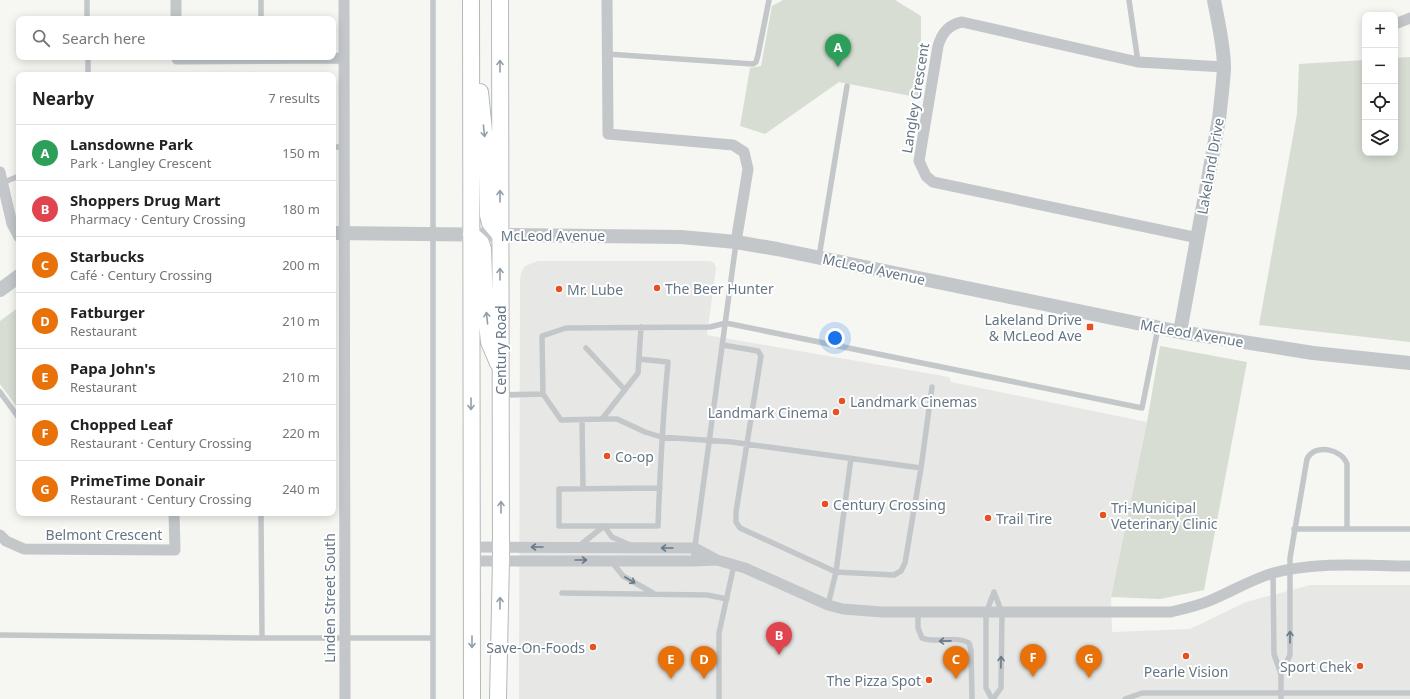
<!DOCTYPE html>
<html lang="en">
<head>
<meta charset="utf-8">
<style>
	body { margin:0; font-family:"Noto Sans",sans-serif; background:#f6f6f6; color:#222 }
	.controls { position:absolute; right:12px; top:12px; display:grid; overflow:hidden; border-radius:8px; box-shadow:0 2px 10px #0003 }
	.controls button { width:36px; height:36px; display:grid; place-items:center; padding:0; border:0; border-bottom:1px solid #e0e0e0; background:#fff; color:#222; font:20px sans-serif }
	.you { position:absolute; left:835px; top:338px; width:14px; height:14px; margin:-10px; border:3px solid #fff; border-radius:50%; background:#1a73e8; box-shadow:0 0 0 6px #1a73e833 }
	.badge { display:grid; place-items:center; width:26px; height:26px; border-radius:50%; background:#111827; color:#fff; font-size:13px; font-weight:700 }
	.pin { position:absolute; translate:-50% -33px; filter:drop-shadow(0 1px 2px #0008) }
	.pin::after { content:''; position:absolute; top:21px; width:14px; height:12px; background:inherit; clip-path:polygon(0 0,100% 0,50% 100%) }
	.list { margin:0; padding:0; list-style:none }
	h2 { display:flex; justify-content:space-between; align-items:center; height:52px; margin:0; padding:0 16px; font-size:17px }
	h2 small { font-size:13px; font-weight:400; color:#767676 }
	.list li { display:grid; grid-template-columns:26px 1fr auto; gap:12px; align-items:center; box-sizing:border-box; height:56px; padding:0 16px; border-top:1px solid #e0e0e0 }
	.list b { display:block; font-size:15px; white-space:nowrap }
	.list p { margin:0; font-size:13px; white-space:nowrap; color:#767676 }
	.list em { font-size:13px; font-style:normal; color:#767676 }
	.icon { flex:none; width:22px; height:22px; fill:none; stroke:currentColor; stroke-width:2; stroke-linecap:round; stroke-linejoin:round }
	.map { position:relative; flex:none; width:1410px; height:699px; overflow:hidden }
	.search { position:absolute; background:#fff; box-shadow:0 2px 10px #0003; left:16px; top:16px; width:320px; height:44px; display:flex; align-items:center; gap:10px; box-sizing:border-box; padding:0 14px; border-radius:8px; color:#767676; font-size:15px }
	.panel { position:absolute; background:#fff; box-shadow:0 2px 10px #0003; left:16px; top:72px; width:320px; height:444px; border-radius:8px }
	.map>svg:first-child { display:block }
	.built { fill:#e7e8e6 }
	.park { fill:#d7ddd3 }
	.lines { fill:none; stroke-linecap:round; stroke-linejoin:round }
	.secondary-casing { stroke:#b3b9bd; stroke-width:18 }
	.service { stroke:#c3c7ca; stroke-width:5.5 }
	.minor { stroke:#c3c7ca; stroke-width:11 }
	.tertiary { stroke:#c3c7ca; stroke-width:14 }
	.secondary { stroke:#fff; stroke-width:16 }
	.oneway { stroke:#929fa9 }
	.oneway2 { stroke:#697a88 }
	.poi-dot { fill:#e75021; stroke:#fff; stroke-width:1.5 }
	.labels { text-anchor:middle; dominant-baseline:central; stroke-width:4; stroke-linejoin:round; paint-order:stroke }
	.street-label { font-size:14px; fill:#647684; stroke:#fff }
	.poi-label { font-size:14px; fill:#647684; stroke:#fff; text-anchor:start }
</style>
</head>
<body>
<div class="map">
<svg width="1410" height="699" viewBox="0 0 1410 699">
	<rect width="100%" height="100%" fill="#f6f6f2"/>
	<path class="built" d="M538 261H710L714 263 716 268 707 335 949 377 951 382 1147 422 1111 597 1112 632 1190 629 1246 602 1310 585H1410V699H519L520 281 521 273 525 266Z"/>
	<path class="park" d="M783 0H895L921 16V98L839 82 765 134 740 126 750 68 761 66 772 6Z
		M1410 57V342L1259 325 1297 114 1299 64 1365 60V153H1395V58Z
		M19 307V410L0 384V321Z
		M1160 346 1247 362 1204 590 1160 599 1111 597 1147 422Z"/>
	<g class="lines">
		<defs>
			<path id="secondary" d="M471 0 472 699
				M480 92 487 160 488 215 490 223 500 235
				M471 234 481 243 483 249 485 304 489 342 498 363
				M498 699 501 560 500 0"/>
		</defs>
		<use href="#secondary" class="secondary-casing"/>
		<path class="service" d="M87 0V19
			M261 0V19
			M1129 0 1138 62
			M607 54 753 64 756 62 758 55 769 0
			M88 57V75
			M333 147H344
			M2 183 19 176
			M819 257 847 86
			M723 345 758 351 761 356 736 512V522L740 528 836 572 851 458
			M586 348 625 390
			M639 359 668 362C663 416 660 471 658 526H559V489L660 488
			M0 392 19 418
			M543 394 561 420 602 419 638 373 641 327
			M503 395 543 394 542 336 566 328 710 327 726 323 1142 408 1158 328
			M602 419H617L645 432 661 437 732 442 921 468 932 387
			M582 420 583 488
			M261 513 262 638
			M1294 529H1410
			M579 546 604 526 612 537 630 545
			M611 561 623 576 653 593
			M693 561 736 243
			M1273 573 1274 654 1281 674V699
			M562 593 707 595 727 599
			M828 605 836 572 894 575 901 571 905 563 921 468
			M918 612V628L922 638C937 644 956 635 969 643L971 650 972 699
			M0 635 262 638H433
			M1281 674 1290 655V558L1307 459C1315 443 1342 449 1347 464V528
			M433 699V0
			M719 699V633L734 565
			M992 699 986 688V613L994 592
			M993 699 1001 688 1002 613 994 592
			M1125 699 1142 693H1410"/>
		<path class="minor" d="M176 0V19
			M344 0 345 699
			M607 0 608 134 733 145 744 152 748 169 736 242
			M1395 24 1410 18
			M177 57V59L344 58
			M0 172 12 224 19 237
			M1198 238 933 182 926 176 919 161 938 46C942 33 948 25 962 22L1138 62 1224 67
			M0 535 6 541 24 549 175 550 174 513
			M472 547 695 548 717 560 745 568 828 605 843 609 882 612H1171C1183 609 1197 606 1209 601 1231 592 1250 580 1273 573 1317 561 1365 566 1410 566
			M472 561H693L717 560"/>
		<path class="tertiary" d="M333 233 681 237 736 242 777 249 1180 332 1313 353 1410 363
			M0 290 19 276
			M1180 332 1219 119C1221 102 1223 85 1224 68 1224 46 1218 22 1214 0"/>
		<use href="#secondary" class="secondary"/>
	</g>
	<defs><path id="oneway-shaft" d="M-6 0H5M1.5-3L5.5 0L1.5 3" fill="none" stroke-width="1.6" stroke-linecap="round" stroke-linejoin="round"/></defs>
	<g class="oneway">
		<use href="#oneway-shaft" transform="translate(500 66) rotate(-90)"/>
		<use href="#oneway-shaft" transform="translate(484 131) rotate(84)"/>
		<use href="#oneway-shaft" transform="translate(500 196) rotate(-90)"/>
		<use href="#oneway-shaft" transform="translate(500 274) rotate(-90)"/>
		<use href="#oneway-shaft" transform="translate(487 318) rotate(-96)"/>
		<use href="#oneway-shaft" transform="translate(471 404) rotate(90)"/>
		<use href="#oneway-shaft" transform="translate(501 507) rotate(-90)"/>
		<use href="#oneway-shaft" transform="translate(500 603) rotate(-89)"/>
		<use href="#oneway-shaft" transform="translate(472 642) rotate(90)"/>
	</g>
	<g class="oneway2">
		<use href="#oneway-shaft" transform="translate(537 547) rotate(-180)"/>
		<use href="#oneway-shaft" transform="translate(667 548) rotate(-180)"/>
		<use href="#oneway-shaft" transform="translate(581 560)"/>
		<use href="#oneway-shaft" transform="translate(630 580) rotate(30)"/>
		<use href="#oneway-shaft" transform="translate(1290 637) rotate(-90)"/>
		<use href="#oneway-shaft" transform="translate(945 641) rotate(179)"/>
		<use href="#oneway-shaft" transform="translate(1001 662) rotate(-89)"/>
	</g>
	<g class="poi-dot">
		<circle cx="657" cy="288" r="4"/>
		<circle cx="559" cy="289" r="4"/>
		<rect x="1086" y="323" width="8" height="8" rx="2"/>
		<circle cx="842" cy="401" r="4"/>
		<circle cx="836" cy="412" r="4"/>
		<circle cx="607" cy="456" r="4"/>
		<circle cx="825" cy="504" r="4"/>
		<circle cx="1103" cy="515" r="4"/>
		<circle cx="988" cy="518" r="4"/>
		<circle cx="593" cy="647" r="4"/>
		<circle cx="1186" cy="656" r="4"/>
		<circle cx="1360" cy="666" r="4"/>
		<circle cx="929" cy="680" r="4"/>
	</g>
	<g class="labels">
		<g class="street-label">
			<text transform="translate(915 98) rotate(-81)">Langley Crescent</text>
			<text transform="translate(1210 166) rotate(-80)">Lakeland Drive</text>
			<text x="553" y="235">McLeod Avenue</text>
			<text transform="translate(874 269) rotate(12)">McLeod Avenue</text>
			<text transform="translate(1192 333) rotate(10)">McLeod Avenue</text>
			<text transform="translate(500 350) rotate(-90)">Century Road</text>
			<text x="104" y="534">Belmont Crescent</text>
			<text transform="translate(329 598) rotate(-90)">Linden Street South</text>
		</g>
		<g class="poi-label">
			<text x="665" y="288">The Beer Hunter</text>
			<text x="567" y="289">Mr. Lube</text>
			<text x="1082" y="319" text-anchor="end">Lakeland Drive<tspan x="1082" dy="16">&amp; McLeod Ave</tspan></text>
			<text x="850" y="401">Landmark Cinemas</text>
			<text x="828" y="412" text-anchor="end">Landmark Cinema</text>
			<text x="615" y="456">Co-op</text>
			<text x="833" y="504">Century Crossing</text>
			<text x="1111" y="507">Tri-Municipal<tspan x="1111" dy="16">Veterinary Clinic</tspan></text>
			<text x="996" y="518">Trail Tire</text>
			<text x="585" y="647" text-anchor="end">Save-On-Foods</text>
			<text x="1352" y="666" text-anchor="end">Sport Chek</text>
			<text x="1186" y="671" text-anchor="middle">Pearle Vision</text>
			<text x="921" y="680" text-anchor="end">The Pizza Spot</text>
		</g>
	</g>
</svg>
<div class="controls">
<button>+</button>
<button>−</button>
<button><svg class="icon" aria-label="locate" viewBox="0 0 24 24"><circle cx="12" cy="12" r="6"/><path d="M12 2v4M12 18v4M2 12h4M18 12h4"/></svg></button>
<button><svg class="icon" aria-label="layers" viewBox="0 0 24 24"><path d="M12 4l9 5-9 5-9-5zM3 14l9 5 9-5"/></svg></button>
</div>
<div class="you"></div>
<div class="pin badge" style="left:838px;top:67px;background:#2e9e5b">A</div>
<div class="pin badge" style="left:779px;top:655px;background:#e0444e">B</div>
<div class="pin badge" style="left:956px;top:679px;background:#e8710a">C</div>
<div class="pin badge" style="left:704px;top:679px;background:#e8710a">D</div>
<div class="pin badge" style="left:671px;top:679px;background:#e8710a">E</div>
<div class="pin badge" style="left:1033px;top:677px;background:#e8710a">F</div>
<div class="pin badge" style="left:1089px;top:678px;background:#e8710a">G</div>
<div class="search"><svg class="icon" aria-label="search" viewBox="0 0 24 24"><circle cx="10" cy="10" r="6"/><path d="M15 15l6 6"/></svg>Search here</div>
<section class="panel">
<h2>Nearby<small>7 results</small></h2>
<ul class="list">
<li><span class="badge" style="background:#2e9e5b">A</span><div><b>Lansdowne Park</b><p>Park · Langley Crescent</p></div><em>150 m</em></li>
<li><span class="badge" style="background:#e0444e">B</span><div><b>Shoppers Drug Mart</b><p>Pharmacy · Century Crossing</p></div><em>180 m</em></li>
<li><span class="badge" style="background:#e8710a">C</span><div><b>Starbucks</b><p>Café · Century Crossing</p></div><em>200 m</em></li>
<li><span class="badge" style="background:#e8710a">D</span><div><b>Fatburger</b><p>Restaurant</p></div><em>210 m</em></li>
<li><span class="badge" style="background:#e8710a">E</span><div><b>Papa John's</b><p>Restaurant</p></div><em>210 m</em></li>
<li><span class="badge" style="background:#e8710a">F</span><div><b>Chopped Leaf</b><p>Restaurant · Century Crossing</p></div><em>220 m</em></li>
<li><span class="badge" style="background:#e8710a">G</span><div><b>PrimeTime Donair</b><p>Restaurant · Century Crossing</p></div><em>240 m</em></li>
</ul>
</section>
</div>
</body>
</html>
